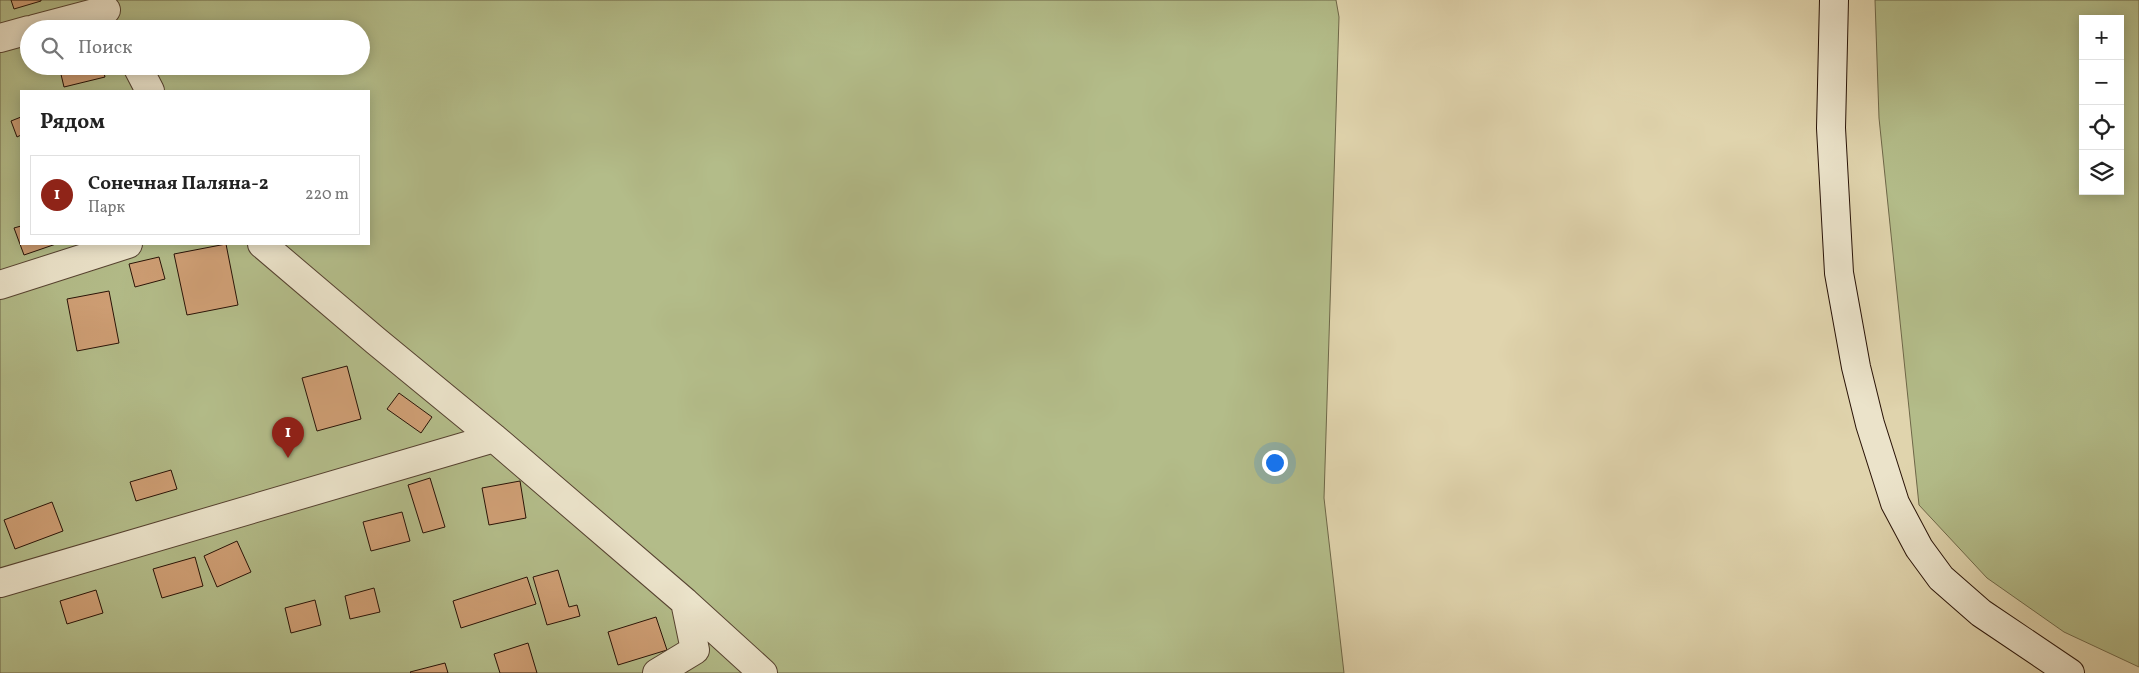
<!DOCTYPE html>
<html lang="ru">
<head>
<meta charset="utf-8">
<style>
	body { margin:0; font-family:Vollkorn,serif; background:#f2f2f2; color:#222 }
	.controls { position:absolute; right:15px; top:15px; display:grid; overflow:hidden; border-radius:0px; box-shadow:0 2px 12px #0003 }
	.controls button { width:45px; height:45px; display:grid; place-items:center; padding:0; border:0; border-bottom:1px solid #e0e0e0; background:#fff; color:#222; font:25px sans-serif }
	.you { position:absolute; left:1274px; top:462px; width:18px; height:18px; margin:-12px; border:4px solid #fff; border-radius:50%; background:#1a73e8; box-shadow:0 0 0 8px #1a73e833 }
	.badge { display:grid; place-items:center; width:32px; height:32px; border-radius:50%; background:#8f2418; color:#fff; font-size:16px; font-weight:700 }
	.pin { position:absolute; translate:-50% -41px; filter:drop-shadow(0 1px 2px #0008) }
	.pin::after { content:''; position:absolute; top:26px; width:18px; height:15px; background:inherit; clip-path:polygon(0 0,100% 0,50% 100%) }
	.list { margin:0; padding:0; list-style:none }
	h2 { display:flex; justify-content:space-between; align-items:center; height:65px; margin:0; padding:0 20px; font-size:21px }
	h2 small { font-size:16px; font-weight:400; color:#767676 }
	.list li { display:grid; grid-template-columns:32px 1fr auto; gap:15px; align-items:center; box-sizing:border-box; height:80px; margin:0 10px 10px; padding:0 10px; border:1px solid #e0e0e0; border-radius:0px }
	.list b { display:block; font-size:19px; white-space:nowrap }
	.list p { margin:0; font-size:16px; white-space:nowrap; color:#767676 }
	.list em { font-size:16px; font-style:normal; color:#767676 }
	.icon { flex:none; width:28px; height:28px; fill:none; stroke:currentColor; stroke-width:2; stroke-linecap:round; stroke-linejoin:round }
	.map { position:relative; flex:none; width:2139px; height:673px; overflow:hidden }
	.search { position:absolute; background:#fff; box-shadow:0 2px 12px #0003; left:20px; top:20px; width:350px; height:55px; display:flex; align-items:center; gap:12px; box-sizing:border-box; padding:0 18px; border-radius:28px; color:#767676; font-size:19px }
	.panel { position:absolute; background:#fff; box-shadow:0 2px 12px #0003; left:20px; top:90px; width:350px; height:155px; border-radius:0px }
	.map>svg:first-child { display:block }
	.green { fill:#b3bc89; stroke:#6e6748; fill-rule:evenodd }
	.building { fill:#cf9f75; stroke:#281206 }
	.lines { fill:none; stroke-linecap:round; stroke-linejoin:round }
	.street-casing { stroke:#564230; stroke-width:30 }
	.secondary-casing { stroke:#281206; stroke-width:30 }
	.street { stroke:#ebe3ca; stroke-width:28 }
	.secondary { stroke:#ebe3ca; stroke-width:28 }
</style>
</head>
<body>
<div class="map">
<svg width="2139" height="673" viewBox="0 0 2139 673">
	<rect width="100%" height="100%" fill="#e0d4ad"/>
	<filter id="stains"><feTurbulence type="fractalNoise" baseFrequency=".004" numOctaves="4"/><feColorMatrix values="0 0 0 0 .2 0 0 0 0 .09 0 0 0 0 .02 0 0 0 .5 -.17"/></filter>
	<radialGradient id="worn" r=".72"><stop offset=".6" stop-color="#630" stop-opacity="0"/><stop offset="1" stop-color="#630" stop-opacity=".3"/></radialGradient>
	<path class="green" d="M0 0H1336L1339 17 1324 498 1344 673H0ZM29 29H361V66H29ZM21 91H369V244H21Z
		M1875 0H2139V667L2064 632 1987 578 1919 505 1879 118ZM2083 19H2120V191H2083Z"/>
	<path class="building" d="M11 0H41V1L14 9Z
		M59 66H102L105 77 64 87Z
		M21 117V135L17 137 11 121Z
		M21 226V244H56L24 255 14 228Z
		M226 244 238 305 187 315 174 254Z
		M159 257 165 279 135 287 129 264Z
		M109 291 119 343 77 351 67 299Z
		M347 366 361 419 317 431 302 378Z
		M399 393 432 417 421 433 387 409Z
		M171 470 177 489 136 501 130 482Z
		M430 478 445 527 423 533 408 485Z
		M520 481 526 518 489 525 482 488Z
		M52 502 63 531 15 549 4 520Z
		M402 512 410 541 371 551 363 522Z
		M237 541 251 572 217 587 204 556Z
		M195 557 203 586 162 598 153 569Z
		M558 570 569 607 577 605 580 616 547 625 533 577Z
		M527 577 536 604 461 628 453 601Z
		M374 588 380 612 350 619 345 596Z
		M96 590 103 613 67 624 60 601Z
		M315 600 321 625 291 633 285 608Z
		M656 617 667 650 618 665 608 632Z
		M528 643 537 673H500L494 654Z
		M445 663 448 673H411L410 672Z"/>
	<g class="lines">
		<defs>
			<path id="street" d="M34 29 106 10
				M0 38 29 30
				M137 66 150 91
				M262 244 376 341 494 438 685 602 763 673
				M0 285 128 244
				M0 583 494 438
				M657 673 695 650 685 602"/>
			<path id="secondary" d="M1834 0 1831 128 1839 273 1856 367 1870 424 1895 503 1919 548 1941 578 1981 613 2070 673"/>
		</defs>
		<use href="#street" class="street-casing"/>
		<use href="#secondary" class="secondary-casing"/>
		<use href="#street" class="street"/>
		<use href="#secondary" class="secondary"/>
	</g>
	<rect width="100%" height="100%" filter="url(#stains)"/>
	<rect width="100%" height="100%" fill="url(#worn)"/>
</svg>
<div class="controls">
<button>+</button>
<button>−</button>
<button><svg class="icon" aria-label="locate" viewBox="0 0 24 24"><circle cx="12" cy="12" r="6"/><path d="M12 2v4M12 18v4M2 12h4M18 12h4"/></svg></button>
<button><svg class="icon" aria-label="layers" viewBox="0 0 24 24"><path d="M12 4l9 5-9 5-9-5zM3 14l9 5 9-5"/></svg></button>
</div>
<div class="you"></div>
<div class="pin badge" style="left:288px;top:458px">1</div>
<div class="search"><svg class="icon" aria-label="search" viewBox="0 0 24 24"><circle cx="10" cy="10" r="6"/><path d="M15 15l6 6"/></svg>Поиск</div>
<section class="panel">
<h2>Рядом<small></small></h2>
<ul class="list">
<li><span class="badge">1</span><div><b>Сонечная Паляна-2</b><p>Парк</p></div><em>220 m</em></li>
</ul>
</section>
</div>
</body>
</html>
